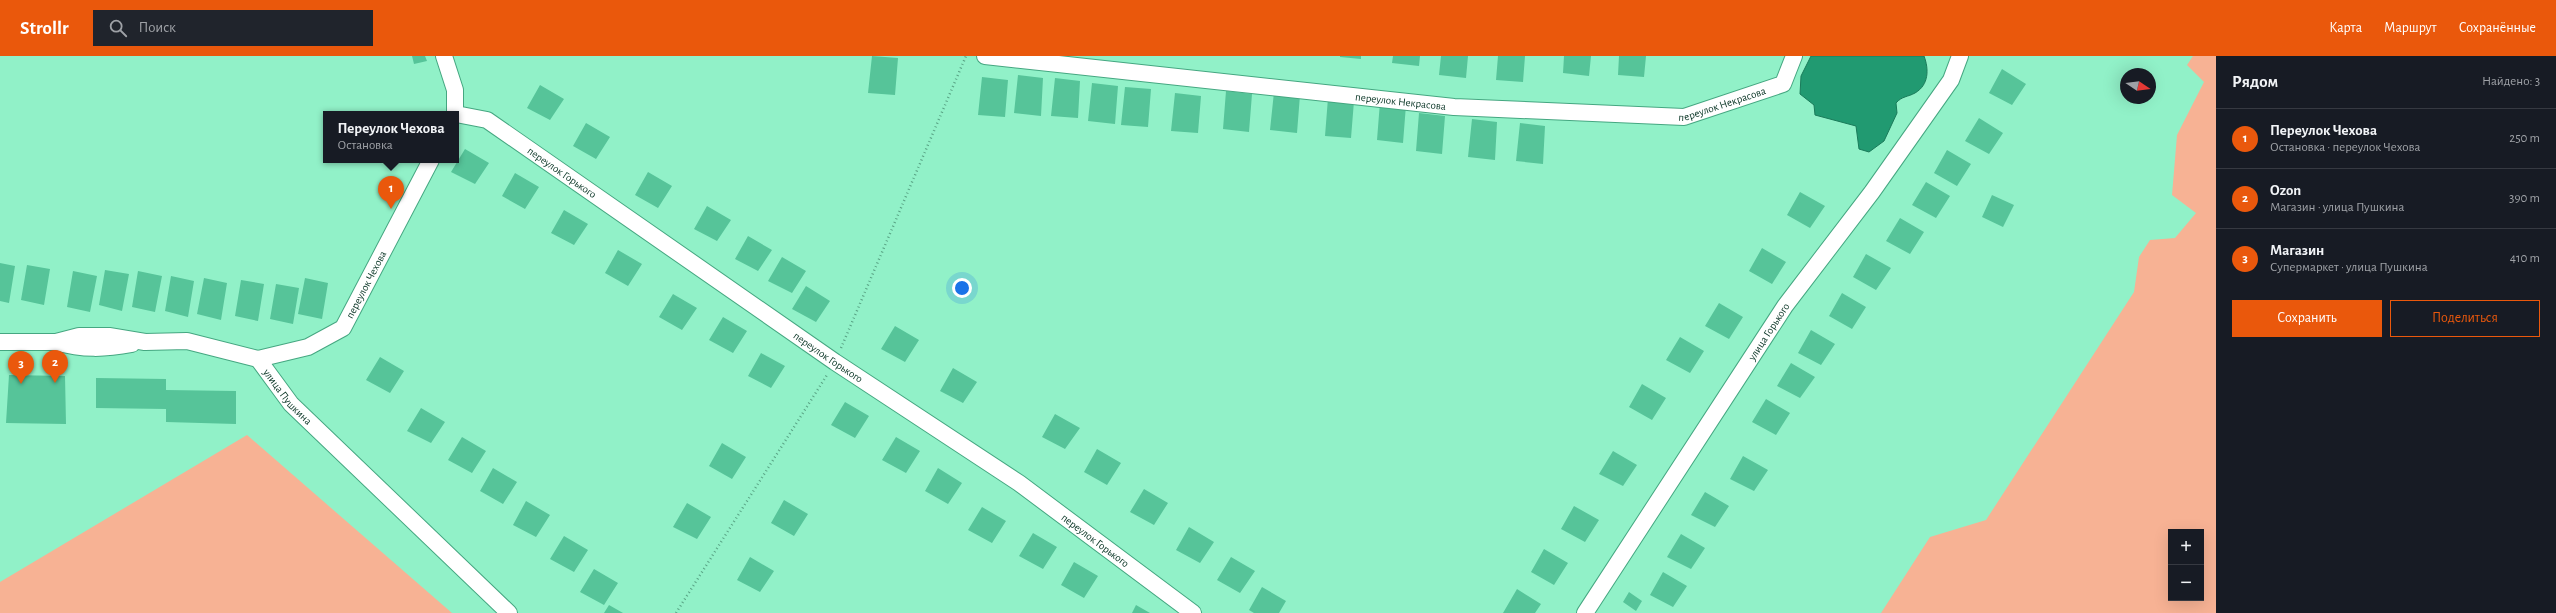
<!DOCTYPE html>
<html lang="ru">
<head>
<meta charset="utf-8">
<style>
	body { margin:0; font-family:"Alegreya Sans",sans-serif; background:#20242c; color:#f1f3f6 }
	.controls { position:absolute; right:12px; bottom:12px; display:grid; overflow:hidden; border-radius:0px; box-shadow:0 4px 16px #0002 }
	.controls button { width:36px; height:36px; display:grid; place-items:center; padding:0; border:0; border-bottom:1px solid #363941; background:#171b24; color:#f1f3f6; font:20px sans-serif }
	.compass { position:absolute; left:2120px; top:12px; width:36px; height:36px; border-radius:50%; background:#171b24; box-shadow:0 4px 16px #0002; rotate:103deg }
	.you { position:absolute; left:962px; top:232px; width:14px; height:14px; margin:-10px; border:3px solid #fff; border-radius:50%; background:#1a73e8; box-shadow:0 0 0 6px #1a73e833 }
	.badge { display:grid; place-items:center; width:26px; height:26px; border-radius:50%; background:#ea580c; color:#fff; font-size:13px; font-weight:700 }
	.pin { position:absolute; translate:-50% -33px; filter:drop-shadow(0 1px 2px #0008) }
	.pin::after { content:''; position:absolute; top:21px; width:14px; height:12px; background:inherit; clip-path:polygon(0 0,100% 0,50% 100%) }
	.popup { position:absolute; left:323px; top:55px; width:136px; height:52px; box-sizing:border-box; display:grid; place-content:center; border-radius:0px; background:#171b24; filter:drop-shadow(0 1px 3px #0005); font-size:13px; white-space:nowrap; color:#9ea1a6 }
	.popup b { font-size:15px; color:#f1f3f6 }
	.popup::after { content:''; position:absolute; left:50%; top:100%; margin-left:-8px; border:8px solid transparent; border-top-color:#171b24 }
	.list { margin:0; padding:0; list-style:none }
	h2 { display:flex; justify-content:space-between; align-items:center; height:52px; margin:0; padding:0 16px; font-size:17px }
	h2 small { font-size:13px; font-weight:400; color:#9ea1a6 }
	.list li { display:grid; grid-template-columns:26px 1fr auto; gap:12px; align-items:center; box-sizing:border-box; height:60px; padding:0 16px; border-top:1px solid #363941 }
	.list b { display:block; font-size:15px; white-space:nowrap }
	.list p { margin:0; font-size:13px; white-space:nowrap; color:#9ea1a6 }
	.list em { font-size:13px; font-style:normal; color:#9ea1a6 }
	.actions { display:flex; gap:8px; padding:12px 16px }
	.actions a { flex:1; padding:9px 0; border:1px solid #ea580c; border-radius:0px; text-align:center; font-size:14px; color:#ea580c }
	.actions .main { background:#ea580c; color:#fff }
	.icon { flex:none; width:22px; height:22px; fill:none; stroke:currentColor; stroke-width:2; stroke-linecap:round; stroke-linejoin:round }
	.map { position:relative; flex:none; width:2216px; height:557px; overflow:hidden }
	header { display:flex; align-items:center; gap:24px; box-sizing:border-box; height:56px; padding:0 20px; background:#ea580c; color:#fff }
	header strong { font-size:19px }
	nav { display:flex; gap:22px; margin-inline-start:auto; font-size:14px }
	.search { width:280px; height:36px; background:#20242c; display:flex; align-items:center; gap:10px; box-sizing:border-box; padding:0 14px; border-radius:0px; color:#9ea1a6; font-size:15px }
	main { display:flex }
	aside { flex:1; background:#171b24 }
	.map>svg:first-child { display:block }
	.green { fill:#f7b294; fill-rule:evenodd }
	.water { fill:#219a71; stroke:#1a7b5a }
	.building { fill:#56c499 }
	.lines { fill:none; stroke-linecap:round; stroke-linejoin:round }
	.minor-casing { stroke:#45a781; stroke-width:18 }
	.path { stroke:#59a485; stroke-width:2.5; stroke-dasharray:1 3; stroke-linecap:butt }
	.minor { stroke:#fff; stroke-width:16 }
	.labels { text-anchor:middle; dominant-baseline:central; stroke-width:4; stroke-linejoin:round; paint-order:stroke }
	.street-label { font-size:11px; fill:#083424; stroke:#f4fdf9 }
</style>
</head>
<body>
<header>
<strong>Strollr</strong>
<div class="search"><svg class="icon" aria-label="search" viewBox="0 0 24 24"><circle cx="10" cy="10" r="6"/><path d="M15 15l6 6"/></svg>Поиск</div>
<nav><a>Карта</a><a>Маршрут</a><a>Сохранённые</a></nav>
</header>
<main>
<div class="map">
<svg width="2216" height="557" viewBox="0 0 2216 557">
	<rect width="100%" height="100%" fill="#91f1c8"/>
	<path class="green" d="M2193 0H2216V557H1881L1930 481 1986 464 2134 236 2139 201 2150 184 2175 182 2196 157 2172 139 2177 79 2204 26 2187 9ZM2171 476H2201V542H2171Z
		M247 379 452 557H0V526Z"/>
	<path class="water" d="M1811 0H1924C1929 13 1929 29 1915 37 1908 41 1902 40 1896 47L1897 57 1884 85 1869 96 1859 93 1856 70 1815 59 1814 49 1800 38 1801 20Z"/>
	<path class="building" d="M412 0H425L427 5 414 8Z
		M872 0 898 2 895 39 868 37Z
		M1340 0H1361V3L1340 1Z
		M1393 0H1420L1419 10 1392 7Z
		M1441 0H1468L1466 22 1439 19Z
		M1498 0H1525L1523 26 1496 24Z
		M1564 0H1591L1589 20 1563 17Z
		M1619 0H1646L1644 21 1618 19Z
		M2002 13 2026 28 2012 49 1989 37Z
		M1018 19 1043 22 1041 60 1014 57Z
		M982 21 1008 24 1005 61 978 59Z
		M1055 22 1080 25 1078 62 1051 60Z
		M1092 27 1118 30 1115 68 1088 65Z
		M540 29 564 43 550 64 527 52Z
		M1125 31 1151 33 1148 71 1121 69Z
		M1226 35 1252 38 1249 76 1223 73Z
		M1274 36 1300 39 1297 77 1270 74Z
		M1175 37 1201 40 1198 77 1171 75Z
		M1328 42 1354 45 1351 82 1325 80Z
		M1380 46 1406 49 1403 87 1377 84Z
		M1419 57 1445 60 1442 98 1416 95Z
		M1979 62 2003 77 1989 98 1965 85Z
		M1472 63 1497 66 1495 104 1468 101Z
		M586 67 610 81 596 103 573 90Z
		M1520 67 1545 70 1543 108 1516 105Z
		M465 93 489 107 475 128 451 116Z
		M1947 94 1971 108 1957 130 1934 117Z
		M648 116 672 130 658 152 635 139Z
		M515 117 539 131 525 153 502 140Z
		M1926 126 1950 140 1936 162 1912 149Z
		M1800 136 1825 150 1810 172 1787 159Z
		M1992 139 2014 149 2003 171 1982 161Z
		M707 150 731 164 717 185 694 173Z
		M564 154 588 168 574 189 551 177Z
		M1900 162 1924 176 1910 198 1886 185Z
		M748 180 772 194 758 215 735 203Z
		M1762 192 1786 206 1772 228 1749 215Z
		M618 194 642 208 628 230 605 217Z
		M1866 198 1891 212 1876 234 1853 221Z
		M782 201 806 215 792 237 768 225Z
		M0 207 15 210 9 247 0 245Z
		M27 209 50 213 44 249 21 244Z
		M105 214 129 218 122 255 99 249Z
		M73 215 97 220 90 256 67 251Z
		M138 215 162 220 155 256 132 251Z
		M171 220 194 225 188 261 165 255Z
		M204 222 227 227 221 264 197 258Z
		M305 222 328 227 322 263 298 258Z
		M241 224 264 228 258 265 235 260Z
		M276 228 299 232 293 268 270 263Z
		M806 230 830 245 816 266 792 253Z
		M1842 237 1866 251 1852 273 1829 260Z
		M673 238 697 252 682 274 659 261Z
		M1719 247 1743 261 1729 283 1705 270Z
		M723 261 747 275 733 297 709 284Z
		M895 270 919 284 905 306 881 293Z
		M1811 274 1835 288 1821 309 1798 297Z
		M1680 281 1704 295 1690 317 1666 304Z
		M761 297 785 310 771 332 748 320Z
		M380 301 404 315 390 337 366 324Z
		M1791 307 1815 321 1800 342 1777 330Z
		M953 312 977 326 963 347 940 335Z
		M9 319 65 320 66 368 6 367Z
		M96 322 166 323V334L236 335V368L166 366V353L96 352Z
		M1642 328 1666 342 1652 364 1629 351Z
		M1766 343 1790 357 1776 379 1752 366Z
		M845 346 869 360 855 382 831 369Z
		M421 352 445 366 431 387 407 375Z
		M1055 358 1080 372 1065 393 1042 381Z
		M462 381 486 395 472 417 448 404Z
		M896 381 920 395 906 417 882 404Z
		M722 387 746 401 732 423 709 410Z
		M1097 393 1121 407 1107 429 1084 416Z
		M1613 395 1637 409 1623 430 1599 418Z
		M1743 400 1768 414 1754 435 1730 423Z
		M493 412 517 426 503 448 480 435Z
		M938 412 962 427 948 448 925 435Z
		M1144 433 1168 447 1154 469 1130 456Z
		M1705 436 1729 450 1715 471 1691 459Z
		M784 444 808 458 794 480 771 467Z
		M526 445 550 459 536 481 513 469Z
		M687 447 711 461 697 483 673 471Z
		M1574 450 1599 464 1585 486 1561 473Z
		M982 451 1006 465 992 487 968 474Z
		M1189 471 1214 486 1200 507 1176 494Z
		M1033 477 1057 491 1043 513 1019 500Z
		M1681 478 1705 492 1691 513 1667 501Z
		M564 480 588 494 574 516 550 503Z
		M1544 493 1568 507 1554 529 1531 516Z
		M750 501 774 515 760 536 737 524Z
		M1231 501 1255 515 1240 537 1217 524Z
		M1074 506 1098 520 1084 542 1061 529Z
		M594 513 618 527 604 549 580 536Z
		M1663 516 1687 530 1673 551 1650 539Z
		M1262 531 1286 545 1279 557H1254L1249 554Z
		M1517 533 1541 548 1535 557H1503Z
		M1629 536 1642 545 1636 555 1623 546Z
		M609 549 623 557H604Z
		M1136 549 1150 557H1132Z"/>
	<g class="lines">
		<defs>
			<g id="minor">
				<path d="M444 0 455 34V58"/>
				<path id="s1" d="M985 0 1454 51 1684 61 1783 28 1794 0"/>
				<path id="s2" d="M456 58 487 64 835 306 1019 427 1193 557"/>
				<path id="s3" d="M0 286H56L79 280H109L145 286 187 285 258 303 308 291 343 272 431 104"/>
				<path d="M56 286C83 294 105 293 132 288"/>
				<path id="s4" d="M258 303 291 348 509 557"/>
				<path id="s5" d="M1585 557 1785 250 1872 136 1951 24 1960 0"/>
			</g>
		</defs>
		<use href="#minor" class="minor-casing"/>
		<path class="path" d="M841 292 966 0
			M676 557 827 319"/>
		<use href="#minor" class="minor"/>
	</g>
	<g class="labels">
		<g class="street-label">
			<text stroke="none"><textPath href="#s1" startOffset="418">переулок Некрасова</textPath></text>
			<text stroke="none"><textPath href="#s1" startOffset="742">переулок Некрасова</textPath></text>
			<text stroke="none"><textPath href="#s2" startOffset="123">переулок Горького</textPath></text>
			<text stroke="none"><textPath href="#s3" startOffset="402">переулок Чехова</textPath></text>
			<text stroke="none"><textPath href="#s5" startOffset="336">улица Горького</textPath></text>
			<text stroke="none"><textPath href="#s2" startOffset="447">переулок Горького</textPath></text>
			<text stroke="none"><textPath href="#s4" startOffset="48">улица Пушкина</textPath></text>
			<text stroke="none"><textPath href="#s2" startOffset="771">переулок Горького</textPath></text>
		</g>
	</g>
</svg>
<div class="controls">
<button>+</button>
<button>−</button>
</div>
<svg class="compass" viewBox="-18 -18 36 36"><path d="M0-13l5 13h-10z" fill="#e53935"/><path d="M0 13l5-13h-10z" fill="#9ea1a6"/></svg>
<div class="you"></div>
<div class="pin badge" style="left:391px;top:153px">1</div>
<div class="popup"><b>Переулок Чехова</b>Остановка</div>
<div class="pin badge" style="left:55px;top:327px">2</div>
<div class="pin badge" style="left:21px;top:328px">3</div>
</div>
<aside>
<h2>Рядом<small>Найдено: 3</small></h2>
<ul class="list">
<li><span class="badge">1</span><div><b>Переулок Чехова</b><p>Остановка · переулок Чехова</p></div><em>250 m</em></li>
<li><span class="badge">2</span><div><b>Ozon</b><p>Магазин · улица Пушкина</p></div><em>390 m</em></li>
<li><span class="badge">3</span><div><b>Магазин</b><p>Супермаркет · улица Пушкина</p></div><em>410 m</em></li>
</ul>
<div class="actions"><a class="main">Сохранить</a><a>Поделиться</a></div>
</aside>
</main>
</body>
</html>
